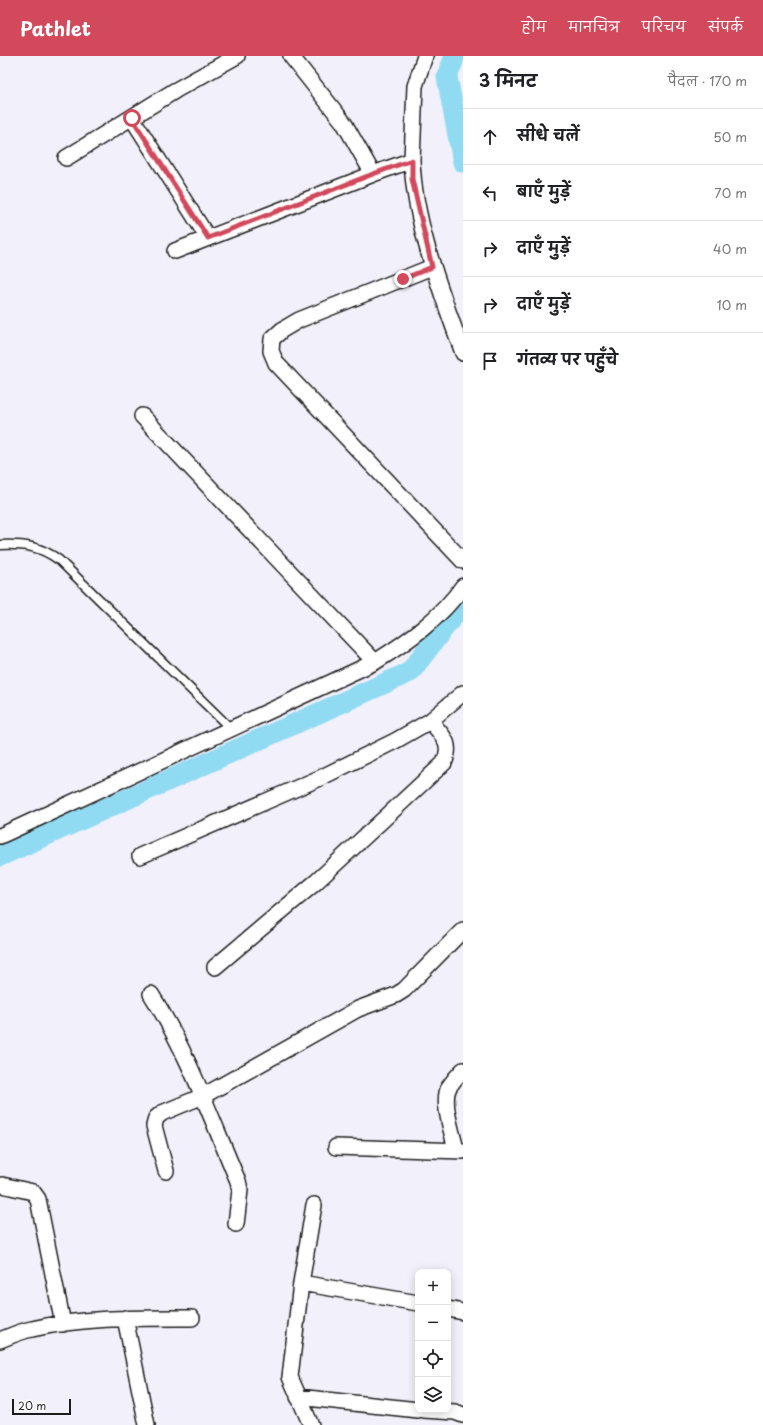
<!DOCTYPE html>
<html lang="hi">
<head>
<meta charset="utf-8">
<style>
	body { margin:0; font-family:"Playpen Sans","Playpen Sans Deva",sans-serif; background:#f6f6f6; color:#202124 }
	.controls { position:absolute; right:12px; bottom:12px; display:grid; overflow:hidden; border-radius:8px; box-shadow:0 2px 10px #0003 }
	.controls button { width:36px; height:36px; display:grid; place-items:center; padding:0; border:0; border-bottom:1px solid #e0e0e0; background:#fff; color:#202124; font:20px sans-serif }
	.scale { position:absolute; left:12px; bottom:10px; width:59px; box-sizing:border-box; padding-left:4px; border:2px solid #1c1c1c; border-top:0; font-size:11px; line-height:14px; white-space:nowrap; color:#1c1c1c; -webkit-text-stroke:3px #fff; paint-order:stroke }
	.stop { position:absolute; width:12px; height:12px; margin:-9px; border:3px solid #d1495b; border-radius:50%; background:#fff }
	.stop.end { background:#d1495b; border-color:#fff; box-shadow:0 1px 4px #0008 }
	.list { margin:0; padding:0; list-style:none }
	h2 { display:flex; justify-content:space-between; align-items:center; height:52px; margin:0; padding:0 16px; font-size:17px }
	h2 small { font-size:13px; font-weight:400; color:#757577 }
	.list li { display:grid; grid-template-columns:26px 1fr auto; gap:12px; align-items:center; box-sizing:border-box; height:56px; padding:0 16px; border-top:1px solid #e0e0e0 }
	.list b { display:block; font-size:15px; white-space:nowrap }
	.list em { font-size:13px; font-style:normal; color:#757577 }
	.icon { flex:none; width:22px; height:22px; fill:none; stroke:currentColor; stroke-width:2; stroke-linecap:round; stroke-linejoin:round }
	.map { position:relative; flex:none; width:463px; height:1369px; overflow:hidden }
	header { display:flex; align-items:center; gap:24px; box-sizing:border-box; height:56px; padding:0 20px; background:#d1495b; color:#fff }
	header strong { font-size:19px }
	nav { display:flex; gap:22px; margin-inline-start:auto; font-size:14px }
	main { display:flex }
	aside { flex:1; background:#fff }
	.map>svg:first-child { display:block }
	.lines { fill:none; stroke-linecap:round; stroke-linejoin:round }
	.canal { stroke:#91dbf2; stroke-width:21 }
	.lane-casing { stroke:#1c1c1c; stroke-width:11 }
	.street-casing { stroke:#1c1c1c; stroke-width:18 }
	.lane { stroke:#fff; stroke-width:8 }
	.street { stroke:#fff; stroke-width:15 }
	.route { stroke:#d1495b; stroke-width:5 }
</style>
</head>
<body>
<header>
<strong>Pathlet</strong>
<nav><a>होम</a><a>मानचित्र</a><a>परिचय</a><a>संपर्क</a></nav>
</header>
<main>
<div class="map">
<svg width="463" height="1369" viewBox="0 0 463 1369">
	<rect width="100%" height="100%" fill="#f2f1fb"/>
	<filter id="ink" filterUnits="userSpaceOnUse"><feTurbulence type="fractalNoise" baseFrequency=".025" numOctaves="2"/><feDisplacementMap in="SourceGraphic" scale="8" xChannelSelector="R" yChannelSelector="G"/><feConvolveMatrix kernelMatrix="1 2 1 2 8 2 1 2 1" color-interpolation-filters="sRGB"/></filter>
	<g filter="url(#ink)">
		<g class="lines">
			<path class="canal" d="M455 0 447 21 463 106
				M0 800 410 616 463 547"/>
			<defs>
				<path id="lane" d="M0 489C24 488 40 490 59 504L231 673"/>
				<path id="street" d="M291 0 344 67 373 118
					M132 62 208 182
					M66 102 176 34 237 0
					M412 104C414 167 442 238 463 297
					M175 195 373 118 412 104 415 30 425 0
					M432 211 299 264 282 274 272 283 271 295 276 307 463 505
					M142 360 375 606
					M0 780 375 606C407 586 441 562 463 530
					M140 800 320 722 395 685 430 665 463 637
					M215 911 316 826 444 707C453 687 443 680 430 665
					M151 938C188 996 211 1062 238 1125L240 1134 236 1168
					M336 1091 463 1095
					M456 1094C453 1078 441 1046 449 1031 453 1025 458 1019 463 1014
					M166 1115 154 1070 156 1062 162 1057 203 1040 358 953 396 939 404 934 463 874
					M2 1129 33 1136 38 1143 63 1268
					M301 1227 418 1247
					M448 1253 463 1256
					M125 1262 147 1369
					M0 1284C10 1280 21 1275 32 1273 84 1261 139 1262 192 1262
					M298 1341 418 1354
					M424 1354 455 1356 463 1359
					M311 1369 290 1321 301 1227 314 1149"/>
			</defs>
			<use href="#lane" class="lane-casing"/>
			<use href="#street" class="street-casing"/>
			<use href="#lane" class="lane"/>
			<use href="#street" class="street"/>
		</g>
	</g>
	<g class="lines" filter="url(#ink)">
		<path class="route" d="M132 62 208 182 373 118 412 104V123L432 211 403 223"/>
	</g>
</svg>
<div class="controls">
<button>+</button>
<button>−</button>
<button><svg class="icon" aria-label="locate" viewBox="0 0 24 24"><circle cx="12" cy="12" r="6"/><path d="M12 2v4M12 18v4M2 12h4M18 12h4"/></svg></button>
<button><svg class="icon" aria-label="layers" viewBox="0 0 24 24"><path d="M12 4l9 5-9 5-9-5zM3 14l9 5 9-5"/></svg></button>
</div>
<div class="scale">20 m</div>
<div class="stop" style="left:132px;top:62px"></div>
<div class="stop end" style="left:403px;top:223px"></div>
</div>
<aside>
<h2>3 मिनट<small>पैदल · 170 m</small></h2>
<ul class="list">
<li><svg class="icon" aria-label="ahead" viewBox="0 0 24 24"><path d="M12 20V5M6 11l6-6 6 6"/></svg><div><b>सीधे चलें</b></div><em>50 m</em></li>
<li><svg class="icon" aria-label="left" viewBox="0 0 24 24"><path d="M17 20v-9H6M10 6l-5 5 5 5"/></svg><div><b>बाएँ मुड़ें</b></div><em>70 m</em></li>
<li><svg class="icon" aria-label="right" viewBox="0 0 24 24"><path d="M7 20v-9h11M14 6l5 5-5 5"/></svg><div><b>दाएँ मुड़ें</b></div><em>40 m</em></li>
<li><svg class="icon" aria-label="right" viewBox="0 0 24 24"><path d="M7 20v-9h11M14 6l5 5-5 5"/></svg><div><b>दाएँ मुड़ें</b></div><em>10 m</em></li>
<li><svg class="icon" aria-label="arrive" viewBox="0 0 24 24"><path d="M6 21V4h12l-3 4 3 4H6"/></svg><div><b>गंतव्य पर पहुँचे</b></div></li>
</ul>
</aside>
</main>
</body>
</html>
